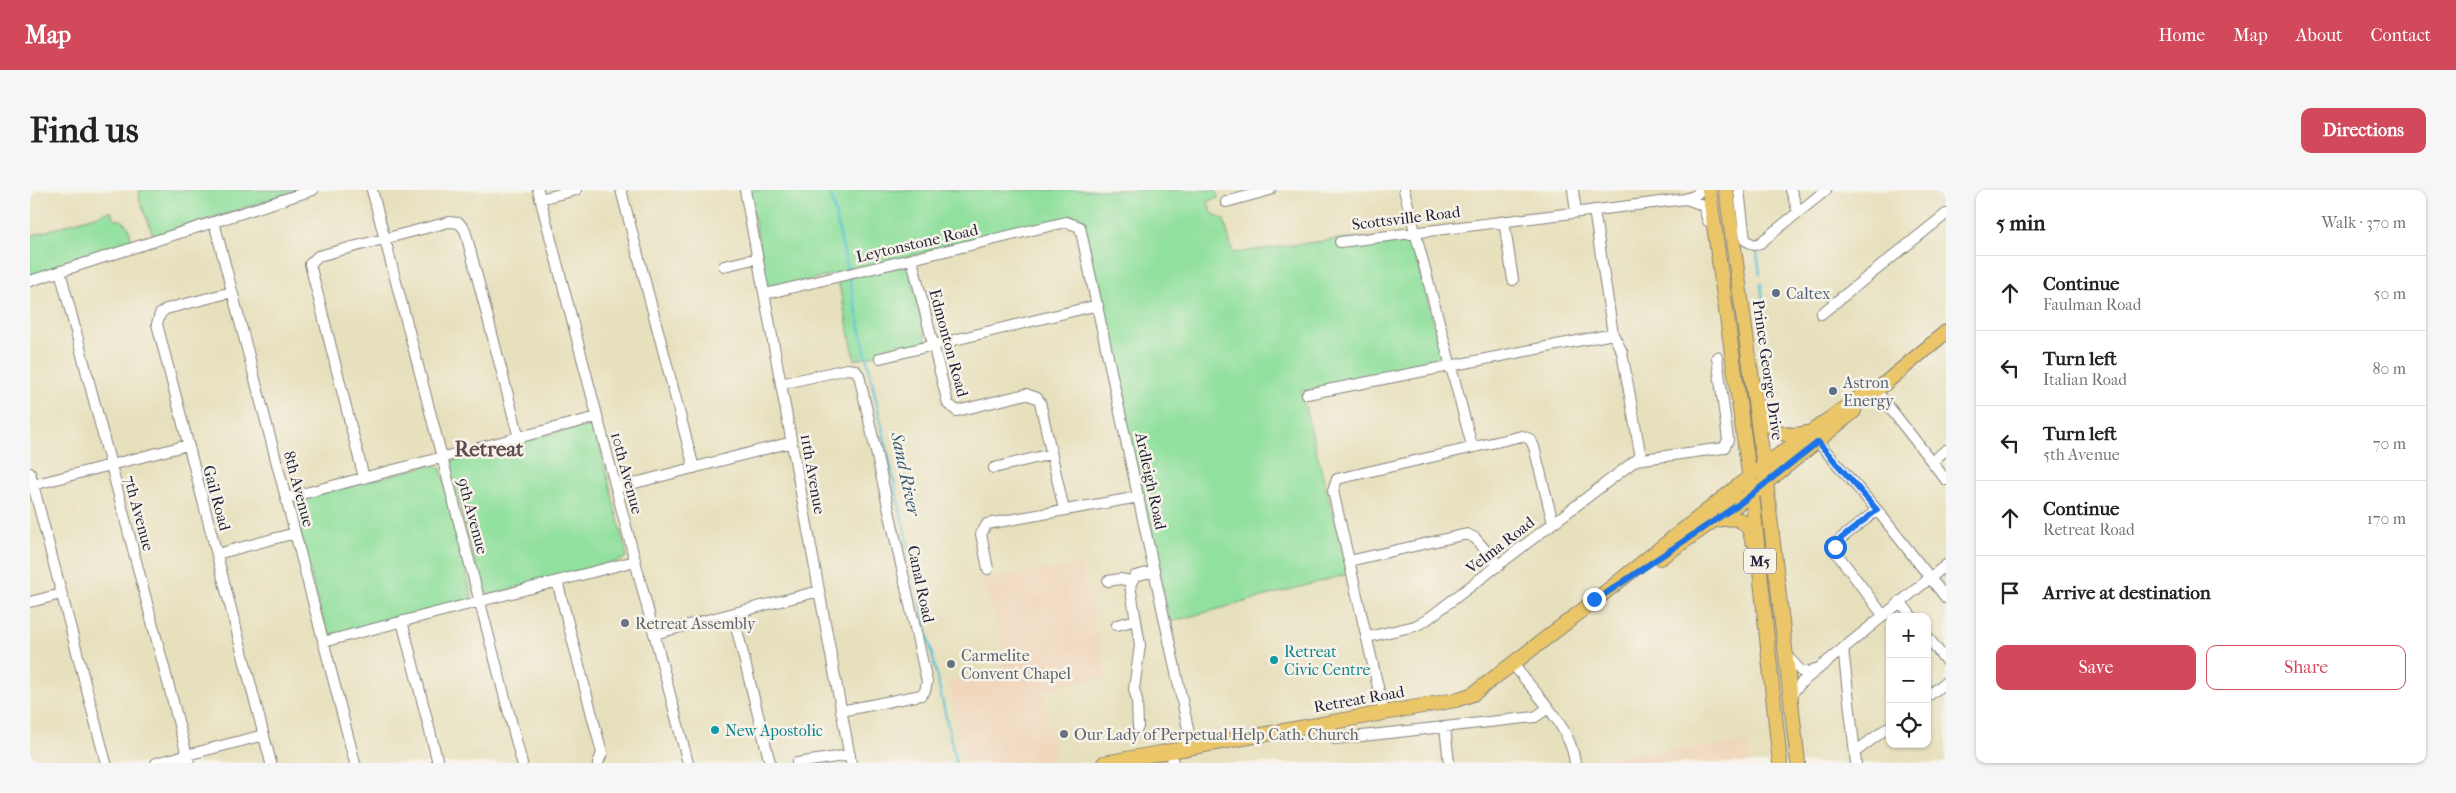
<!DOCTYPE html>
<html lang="en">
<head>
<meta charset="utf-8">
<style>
	body { margin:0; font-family:"IM FELL French Canon",serif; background:#f6f6f6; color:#222 }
	.controls { position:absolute; right:15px; bottom:15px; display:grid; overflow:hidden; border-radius:10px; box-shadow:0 1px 4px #0004 }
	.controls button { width:45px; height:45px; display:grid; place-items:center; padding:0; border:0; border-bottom:1px solid #e0e0e0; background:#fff; color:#222; font:25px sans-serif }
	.stop { position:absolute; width:15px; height:15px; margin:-11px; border:4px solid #1a73e8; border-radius:50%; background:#fff }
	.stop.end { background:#1a73e8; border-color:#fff; box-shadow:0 1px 5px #0008 }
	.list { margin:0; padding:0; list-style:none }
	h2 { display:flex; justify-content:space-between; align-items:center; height:65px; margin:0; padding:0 20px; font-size:21px }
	h2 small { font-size:16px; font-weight:400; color:#767676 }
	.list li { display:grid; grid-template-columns:32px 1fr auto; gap:15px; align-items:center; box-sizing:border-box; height:75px; padding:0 20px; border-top:1px solid #e0e0e0 }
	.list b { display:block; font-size:19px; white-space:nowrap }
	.list p { margin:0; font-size:16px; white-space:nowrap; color:#767676 }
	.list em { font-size:16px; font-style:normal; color:#767676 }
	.actions { display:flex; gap:10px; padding:15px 20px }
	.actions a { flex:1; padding:11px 0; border:1px solid #d1495b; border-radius:10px; text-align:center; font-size:18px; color:#d1495b }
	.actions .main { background:#d1495b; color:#fff }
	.icon { flex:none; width:28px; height:28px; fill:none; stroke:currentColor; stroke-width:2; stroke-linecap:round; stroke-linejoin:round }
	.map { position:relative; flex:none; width:1916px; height:573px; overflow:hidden; border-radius:10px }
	header { display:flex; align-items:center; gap:30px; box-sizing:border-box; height:70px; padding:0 25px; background:#d1495b; color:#fff }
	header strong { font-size:24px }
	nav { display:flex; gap:28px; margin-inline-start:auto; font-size:18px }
	.intro { display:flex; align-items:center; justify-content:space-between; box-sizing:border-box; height:120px; padding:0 30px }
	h1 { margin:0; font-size:35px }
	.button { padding:12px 22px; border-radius:10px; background:#d1495b; color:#fff; font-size:18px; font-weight:700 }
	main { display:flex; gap:30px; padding:0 30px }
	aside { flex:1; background:#fff; border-radius:10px; box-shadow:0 1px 4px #0004 }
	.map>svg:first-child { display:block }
	.built { fill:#f0d6bc }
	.green { fill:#91e09e; stroke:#5a816c }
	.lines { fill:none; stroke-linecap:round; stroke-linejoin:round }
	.stream { stroke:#5ac2d7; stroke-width:2.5 }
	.minor-casing { stroke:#84817c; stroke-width:12 }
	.major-casing { stroke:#84817c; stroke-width:16 }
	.minor { stroke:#fff; stroke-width:10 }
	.major { stroke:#eac669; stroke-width:14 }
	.route { stroke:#1a73e8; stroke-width:6 }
	.service-dot { fill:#5c6f8a; stroke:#f7f3e8; stroke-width:2 }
	.worship-dot { fill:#6b7280; stroke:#f7f3e8; stroke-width:2 }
	.culture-dot { fill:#0f9aa8; stroke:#f7f3e8; stroke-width:2 }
	.labels { text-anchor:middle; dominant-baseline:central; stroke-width:5; stroke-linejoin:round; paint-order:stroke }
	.shield { fill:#f7f3e8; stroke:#62616f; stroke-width:1 }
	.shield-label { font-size:15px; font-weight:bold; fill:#22223b }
	.street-label { font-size:16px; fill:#22223b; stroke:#f7f3e8 }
	.service-label { font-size:16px; fill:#4e5e75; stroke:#f7f3e8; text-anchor:start }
	.worship-label { font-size:16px; fill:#5b616d; stroke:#f7f3e8; text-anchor:start }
	.culture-label { font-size:16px; fill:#0d838f; stroke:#f7f3e8; text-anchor:start }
	.water-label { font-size:18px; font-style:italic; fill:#365a72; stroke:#f7f3e8 }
	.district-label { font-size:21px; font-weight:bold; fill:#624c51; stroke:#f7f3e8 }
</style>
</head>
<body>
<header>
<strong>Map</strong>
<nav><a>Home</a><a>Map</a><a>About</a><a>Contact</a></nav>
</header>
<div class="intro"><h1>Find us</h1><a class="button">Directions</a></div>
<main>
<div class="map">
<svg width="1916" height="573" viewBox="0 0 1916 573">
	<rect width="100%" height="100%" fill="#f7f3e8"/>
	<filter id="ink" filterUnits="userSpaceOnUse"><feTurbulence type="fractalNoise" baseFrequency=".02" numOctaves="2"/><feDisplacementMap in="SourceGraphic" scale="10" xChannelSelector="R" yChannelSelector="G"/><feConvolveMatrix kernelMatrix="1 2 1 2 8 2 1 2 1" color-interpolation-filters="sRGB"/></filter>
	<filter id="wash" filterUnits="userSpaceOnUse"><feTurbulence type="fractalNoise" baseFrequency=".0096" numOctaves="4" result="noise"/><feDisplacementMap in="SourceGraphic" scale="20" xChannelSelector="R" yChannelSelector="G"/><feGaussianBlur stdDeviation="1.12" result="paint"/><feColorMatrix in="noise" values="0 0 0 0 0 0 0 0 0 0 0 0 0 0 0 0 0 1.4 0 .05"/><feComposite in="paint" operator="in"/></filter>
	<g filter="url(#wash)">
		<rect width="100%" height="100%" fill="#e7e0bd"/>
		<path class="built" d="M1051 375 1076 486 1013 500 1025 570 1011 573H935L918 490 974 482 972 473H976L961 410 958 409 953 389Z
			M1717 553 1719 573H1558L1557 569Z"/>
		<path class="green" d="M110 0H270L124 47 109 9Z
			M719 0H1186L1188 8 1178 11 1181 22 1194 30 1203 63 1308 49 1376 48 1381 50 1413 168 1405 175 1271 201 1318 384 1140 432 1052 34 1049 31 1039 28 746 98 741 97 736 91Z
			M81 21 84 29C96 29 99 37 101 48L97 55 0 87V46Z
			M870 76 880 79 896 150 891 154 825 170 808 91Z
			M558 234 565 237 597 366 592 370 459 405 452 401 419 274 420 271Z
			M403 274 411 279 442 406 439 410 303 445 296 442 263 316 265 311Z"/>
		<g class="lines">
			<path class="stream" d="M800 0 818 82
				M1727 63 1730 83
				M819 87 926 573
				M1731 94 1734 121"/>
		</g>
	</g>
	<g filter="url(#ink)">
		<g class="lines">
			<defs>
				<path id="minor" d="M342 0 492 573
					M508 0 658 573
					M591 0 664 278
					M715 0 821 573
					M1374 0 1442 256
					M1543 0 1546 22
					M1709 0 1715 50 1724 55 1730 53 1796 0
					M1761 0 1768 22
					M510 9 546 0
					M1656 9 1673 15 1678 31
					M1196 12 1240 0
					M1564 20 1583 144 1592 162 1611 268
					M1474 31 1483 90
					M184 32 325 573
					M1310 52 1655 9 1664 6 1671 0
					M882 70 918 214 927 221 996 204 1007 208 1010 212 1034 320
					M694 76 728 68
					M30 81 159 573
					M0 91 283 0
					M202 102 136 119 130 124 127 134 241 573
					M735 104 1036 32 1050 37 1162 557
					M1791 124 1916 24
					M850 168 1068 115
					M751 194 817 179 825 180 829 185 897 492 895 501 891 505 811 521
					M1845 199 1916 290
					M1277 204 1583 144
					M1788 252 1847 320 1916 408
					M1902 271 1916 260
					M964 278 1021 264
					M0 283 76 573
					M334 288 280 74 288 66 419 32 429 33 435 40 489 248
					M3 295 158 255
					M586 298 762 252
					M256 308 567 227
					M1847 320 1809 350 1805 361 1853 425
					M187 364 265 343
					M1319 371 1437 344 1445 348 1469 376
					M958 379 951 344 957 334 1109 307
					M527 391 572 563 568 573
					M1078 391 1090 389 1101 391
					M1870 411 1882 427
					M0 412 31 404
					M703 424 740 573
					M372 431 408 573
					M1087 435 1106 430
					M624 444 789 401
					M1897 446 1916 471
					M1338 447 1385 436 1395 431 1606 270 1694 258 1698 250 1687 167
					M293 452 605 371
					M1813 458 1826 573
					M1757 466 1771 481 1778 482 1785 479
					M1483 474C1505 504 1541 536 1545 573
					M1897 507 1916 492
					M1761 509 1764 501 1772 492 1916 375
					M1354 523 1303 301 1307 289 1492 246 1500 249 1504 257 1523 333
					M1108 537 1107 510 1104 499 1110 455 1100 395 1105 386 1125 381
					M1415 537 1419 573
					M1305 549 1505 527 1517 519
					M1141 561 1143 573
					M1825 562 1860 536
					M126 573 234 545
					M767 573 820 565"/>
				<path id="major" d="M1679 0 1722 304 1750 573
					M1696 0 1736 292 1768 573
					M1841 205 1916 142
					M1731 217C1736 240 1754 249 1776 243
					M1687 330C1706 326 1719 329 1722 350
					M1630 368 1722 304 1824 221
					M1074 573 1426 510 1443 504 1558 416 1732 277 1833 205 1845 199"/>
			</defs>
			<use href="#minor" class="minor-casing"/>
			<use href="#major" class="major-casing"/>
			<use href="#minor" class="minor"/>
			<use href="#major" class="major"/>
		</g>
	</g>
	<g class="lines" filter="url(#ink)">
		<path class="route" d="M1564 409 1560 414 1712 312 1788 252 1847 320 1809 350 1805 357"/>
	</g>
	<g class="service-dot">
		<circle cx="1746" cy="103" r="5"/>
		<circle cx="1803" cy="201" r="5"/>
	</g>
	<g class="worship-dot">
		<circle cx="595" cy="433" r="5"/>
		<circle cx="921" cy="474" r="5"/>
		<circle cx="1034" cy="544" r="5"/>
	</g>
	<g class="culture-dot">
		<circle cx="1244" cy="470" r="5"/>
		<circle cx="685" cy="540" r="5"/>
	</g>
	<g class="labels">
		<rect class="shield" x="1714" y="358.5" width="32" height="25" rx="4"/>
		<g class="shield-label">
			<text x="1730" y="371">M5</text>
		</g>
		<g class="street-label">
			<text transform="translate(1376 28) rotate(-7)">Scottsville Road</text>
			<text transform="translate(887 53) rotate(-13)">Leytonstone Road</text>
			<text transform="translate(919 153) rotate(75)">Edmonton Road</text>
			<text transform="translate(1738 180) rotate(82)">Prince George Drive</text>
			<text transform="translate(597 283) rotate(75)">10th Avenue</text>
			<text transform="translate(783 284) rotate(80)">11th Avenue</text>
			<text transform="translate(1121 291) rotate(78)">Ardleigh Road</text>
			<text transform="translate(269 299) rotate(75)">8th Avenue</text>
			<text transform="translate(187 308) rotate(75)">Gail Road</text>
			<text transform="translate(109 323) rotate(75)">7th Avenue</text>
			<text transform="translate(443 326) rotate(75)">9th Avenue</text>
			<text transform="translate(1470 355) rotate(-38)">Velma Road</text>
			<text transform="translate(891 394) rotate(78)">Canal Road</text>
			<text transform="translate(1329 509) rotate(-10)">Retreat Road</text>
		</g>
		<g class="service-label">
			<text x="1756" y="103">Caltex</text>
			<text x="1813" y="192">Astron<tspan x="1813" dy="18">Energy</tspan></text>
		</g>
		<g class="worship-label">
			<text x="605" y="433">Retreat Assembly</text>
			<text x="931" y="465">Carmelite<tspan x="931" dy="18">Convent Chapel</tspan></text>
			<text x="1044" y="544">Our Lady of Perpetual Help Cath. Church</text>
		</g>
		<g class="culture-label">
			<text x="1254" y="461">Retreat<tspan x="1254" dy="18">Civic Centre</tspan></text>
			<text x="695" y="540">New Apostolic</text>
		</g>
		<g class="water-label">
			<text transform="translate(875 284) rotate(78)">Sand River</text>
		</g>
		<g class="district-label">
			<text x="459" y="259">Retreat</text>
		</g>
	</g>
</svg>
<div class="controls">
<button>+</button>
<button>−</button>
<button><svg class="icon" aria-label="locate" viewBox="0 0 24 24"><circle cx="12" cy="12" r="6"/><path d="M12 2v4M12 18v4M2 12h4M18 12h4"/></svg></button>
</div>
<div class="stop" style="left:1805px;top:357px"></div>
<div class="stop end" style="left:1564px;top:409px"></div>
</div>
<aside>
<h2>5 min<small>Walk · 370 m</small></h2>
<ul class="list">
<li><svg class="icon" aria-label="ahead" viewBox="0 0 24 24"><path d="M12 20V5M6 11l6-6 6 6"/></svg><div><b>Continue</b><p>Faulman Road</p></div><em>50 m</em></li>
<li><svg class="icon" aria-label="left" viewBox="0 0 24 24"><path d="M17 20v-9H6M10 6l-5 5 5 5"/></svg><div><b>Turn left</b><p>Italian Road</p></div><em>80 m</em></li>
<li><svg class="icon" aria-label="left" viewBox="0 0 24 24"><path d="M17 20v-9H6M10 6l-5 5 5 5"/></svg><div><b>Turn left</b><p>5th Avenue</p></div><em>70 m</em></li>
<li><svg class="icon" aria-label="ahead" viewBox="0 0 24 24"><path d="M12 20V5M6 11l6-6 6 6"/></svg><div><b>Continue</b><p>Retreat Road</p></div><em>170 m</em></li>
<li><svg class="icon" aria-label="arrive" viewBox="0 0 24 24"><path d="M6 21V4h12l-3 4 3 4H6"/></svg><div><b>Arrive at destination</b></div></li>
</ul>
<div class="actions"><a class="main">Save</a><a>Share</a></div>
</aside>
</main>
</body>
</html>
